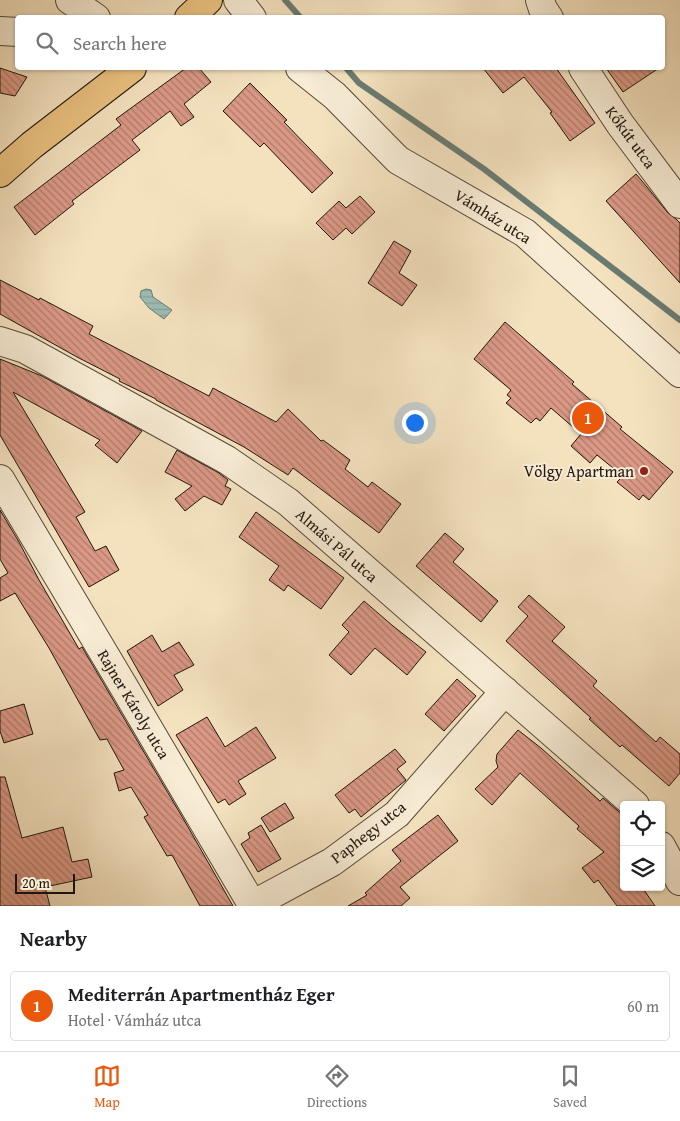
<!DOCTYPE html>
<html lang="en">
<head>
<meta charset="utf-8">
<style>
	body { margin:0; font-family:"Gentium Book Plus",serif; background:#f2f2f2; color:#202124 }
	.controls { position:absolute; right:15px; bottom:15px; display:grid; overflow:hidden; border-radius:5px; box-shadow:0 1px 4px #0004 }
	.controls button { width:45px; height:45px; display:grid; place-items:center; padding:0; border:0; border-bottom:1px solid #e0e0e0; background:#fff; color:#202124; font:25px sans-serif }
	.scale { position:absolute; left:15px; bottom:12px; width:60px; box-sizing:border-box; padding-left:5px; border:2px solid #20170e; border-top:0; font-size:14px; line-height:18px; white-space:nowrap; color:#20170e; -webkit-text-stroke:4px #f8ecd5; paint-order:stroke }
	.you { position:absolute; left:414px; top:422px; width:18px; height:18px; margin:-12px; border:4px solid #fff; border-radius:50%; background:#1a73e8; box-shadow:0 0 0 8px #1a73e833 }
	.badge { display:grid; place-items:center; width:32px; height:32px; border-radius:50%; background:#ea580c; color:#fff; font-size:16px; font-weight:700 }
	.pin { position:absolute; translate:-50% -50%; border:2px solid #fff; box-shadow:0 1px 5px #0006 }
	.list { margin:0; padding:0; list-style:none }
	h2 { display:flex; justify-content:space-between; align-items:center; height:65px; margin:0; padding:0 20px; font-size:21px }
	h2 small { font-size:16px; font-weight:400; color:#757577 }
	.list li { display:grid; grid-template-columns:32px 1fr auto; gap:15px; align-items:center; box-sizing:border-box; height:70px; margin:0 10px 10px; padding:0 10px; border:1px solid #e0e0e0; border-radius:5px }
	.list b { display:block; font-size:19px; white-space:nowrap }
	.list p { margin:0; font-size:16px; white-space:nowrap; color:#757577 }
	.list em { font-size:16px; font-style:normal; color:#757577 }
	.icon { flex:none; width:28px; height:28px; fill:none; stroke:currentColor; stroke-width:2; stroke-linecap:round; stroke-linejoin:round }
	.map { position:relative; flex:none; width:680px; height:906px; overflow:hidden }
	.search { position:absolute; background:#fff; box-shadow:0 1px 4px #0004; left:15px; right:15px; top:15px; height:55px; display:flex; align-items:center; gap:12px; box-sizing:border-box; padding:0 18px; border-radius:5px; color:#757577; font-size:19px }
	.sheet { height:145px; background:#fff }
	nav { display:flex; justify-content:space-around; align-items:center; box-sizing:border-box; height:70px; border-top:1px solid #e0e0e0; background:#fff; font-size:14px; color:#757577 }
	nav a { display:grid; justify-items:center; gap:2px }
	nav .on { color:#ea580c }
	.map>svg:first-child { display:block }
	.water { fill:url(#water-rules); stroke:#6a7b72 }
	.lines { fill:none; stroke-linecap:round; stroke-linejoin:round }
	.stream { stroke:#6a7b72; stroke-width:6 }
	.building { fill:url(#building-back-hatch); stroke:#20170e }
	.minor-casing { stroke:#554a3a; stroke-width:30 }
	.major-casing { stroke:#20170e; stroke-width:30 }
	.minor { stroke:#f8ecd5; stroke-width:28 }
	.major { stroke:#eac180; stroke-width:28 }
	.poi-dot { fill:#8f2418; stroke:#f8ecd5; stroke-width:2 }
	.labels { text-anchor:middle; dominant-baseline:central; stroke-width:4; stroke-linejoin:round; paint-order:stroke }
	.street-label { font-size:16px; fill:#20170e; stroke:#f8ecd5 }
	.poi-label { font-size:16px; fill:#20170e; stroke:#f8ecd5; text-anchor:end }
</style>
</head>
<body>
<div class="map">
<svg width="680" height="906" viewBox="0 0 680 906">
	<defs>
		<pattern id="water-rules" width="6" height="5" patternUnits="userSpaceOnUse" patternTransform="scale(1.25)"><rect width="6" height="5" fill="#9cbdb4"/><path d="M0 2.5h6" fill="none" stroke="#86a29a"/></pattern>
		<pattern id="building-back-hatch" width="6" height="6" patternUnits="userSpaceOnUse" patternTransform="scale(1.25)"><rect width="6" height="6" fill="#da9885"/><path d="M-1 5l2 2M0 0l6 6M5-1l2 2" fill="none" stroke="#b07b6b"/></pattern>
	</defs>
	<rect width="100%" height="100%" fill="#f4e2bf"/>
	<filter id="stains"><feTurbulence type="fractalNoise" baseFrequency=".004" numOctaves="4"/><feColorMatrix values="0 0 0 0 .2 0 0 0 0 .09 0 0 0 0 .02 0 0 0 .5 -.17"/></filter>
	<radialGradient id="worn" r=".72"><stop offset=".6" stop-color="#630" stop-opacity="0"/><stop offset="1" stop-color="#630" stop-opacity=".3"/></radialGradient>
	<path class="water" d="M146 289 151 290 153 297 172 310 164 319 149 308 140 297 141 291Z"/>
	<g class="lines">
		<path class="stream" d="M285 0 301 18
			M346 68 359 83 484 169 680 320"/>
	</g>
	<path class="building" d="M0 68 27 77 15 96 0 93Z
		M186 68H199L211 82 184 104 194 117 181 126 170 111 132 140 140 150 72 201 74 204 35 235 14 207 121 125 116 119Z
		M483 68H556L595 123 570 141 550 113 552 112 524 77 503 93Z
		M606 68H659L623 92Z
		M250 83 287 120 284 122 333 173 312 193 264 143 260 147 223 111Z
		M636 174 647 187 668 213 676 219 680 223V283L606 201Z
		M360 196 375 212 352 234 346 228 333 240 316 223 339 201 346 208Z
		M394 241 411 251 399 273 417 285 402 306 368 283Z
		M0 280 39 300 40 298 93 326 89 334 209 396 213 388 276 422 288 409 321 441 323 440 350 460 345 469 368 487 372 482 401 504 379 533 293 468 288 475 244 447 156 400V399L119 381 120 379 77 357 0 314Z
		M505 322 574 382 572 384 622 427 620 429 673 472 649 500 643 495 639 500 617 482 623 476 597 455 590 463 571 446 581 434 551 408 540 421 536 418 531 423 506 403 511 398 507 395 511 390 474 359Z
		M0 359 42 376 142 431 117 463 95 445 100 440 13 392 85 512 76 517 95 551 106 546 119 570 89 587 0 435Z
		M177 450 219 473 228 480 225 486 231 489 222 505 204 496 185 511 175 499 192 486 165 472Z
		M0 510 19 542 39 580 79 649 82 647 184 820 233 906H200L172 855 167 856 144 817 148 815 131 787 119 791 114 773 124 770 107 739 100 740 49 648 15 593 0 601V578L8 573 0 559Z
		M256 512 344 578 321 609 288 585 284 591 269 580 279 566 239 537Z
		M445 533 464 549 453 562 498 601 481 622 416 566Z
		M529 595 565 627 552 641 597 681 593 686 656 742 660 737 680 754V773L669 786 622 745 620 747 589 719 591 718 506 641 528 616 518 607Z
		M364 601 393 626 426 652 407 675 375 648 351 675 329 655 349 632 342 625Z
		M152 635 162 652 179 642 194 665 174 675 183 690 158 706 127 651Z
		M457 679 476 696 444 731 425 714Z
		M24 704 33 734 4 743 0 731V711Z
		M207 717 225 747 256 727 276 758 238 781 246 794 229 805 225 799 218 803 176 735Z
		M518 730 541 748 600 801 603 798 624 816V887H642L655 906H617L598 880 594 883 582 868 604 852 577 829 579 826 520 773 492 805 475 789 498 767 496 761 497 754Z
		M395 749 406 762 397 769 406 780 361 817 355 809 349 813 335 795Z
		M0 777H5L22 838 63 827 72 862 88 859 92 877 45 887 50 906H0Z
		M285 803 294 818 270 832 261 818Z
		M438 815 458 841 400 887 410 898 401 906H348L367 895 365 893 401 861 392 850Z
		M261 825 281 859 258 872 241 844 250 838 248 833Z"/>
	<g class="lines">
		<defs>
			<path id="minor" d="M70 0 96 18
				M238 0 252 18
				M540 0 543 9 549 18
				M0 31 18 32
				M300 68 335 96 398 160 525 233 680 373
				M583 68 620 124 680 204
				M0 341 25 349 227 460 288 502 635 805
				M0 479 121 682 253 906
				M661 846 680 881
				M252 905 332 862 397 814 505 691"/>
			<path id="major" d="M189 18 208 0
				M0 173 32 145 132 68"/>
		</defs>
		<use href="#minor" class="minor-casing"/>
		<use href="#major" class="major-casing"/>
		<use href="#minor" class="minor"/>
		<use href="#major" class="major"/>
	</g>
	<circle class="poi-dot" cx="644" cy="471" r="5"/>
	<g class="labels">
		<g class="street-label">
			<text transform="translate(631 137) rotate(54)">Kőkút utca</text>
			<text transform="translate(493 216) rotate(32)">Vámház utca</text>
			<text transform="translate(337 545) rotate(41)">Almási Pál utca</text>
			<text transform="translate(134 704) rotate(59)">Rajner Károly utca</text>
			<text transform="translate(368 832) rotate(-38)">Paphegy utca</text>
		</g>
		<g class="poi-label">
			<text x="634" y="471">Völgy Apartman</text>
		</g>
	</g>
	<rect width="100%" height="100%" filter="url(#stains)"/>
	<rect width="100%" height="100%" fill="url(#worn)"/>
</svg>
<div class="controls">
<button><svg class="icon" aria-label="locate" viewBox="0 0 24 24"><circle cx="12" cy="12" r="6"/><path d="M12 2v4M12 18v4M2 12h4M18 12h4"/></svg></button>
<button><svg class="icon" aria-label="layers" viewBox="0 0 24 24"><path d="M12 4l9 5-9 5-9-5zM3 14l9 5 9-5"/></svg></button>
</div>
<div class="scale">20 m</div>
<div class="you"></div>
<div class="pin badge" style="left:588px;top:418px">1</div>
<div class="search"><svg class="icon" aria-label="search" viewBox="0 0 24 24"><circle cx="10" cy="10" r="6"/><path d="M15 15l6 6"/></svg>Search here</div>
</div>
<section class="sheet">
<h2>Nearby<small></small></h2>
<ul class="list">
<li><span class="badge">1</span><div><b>Mediterrán Apartmentház Eger</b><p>Hotel · Vámház utca</p></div><em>60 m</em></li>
</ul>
</section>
<nav>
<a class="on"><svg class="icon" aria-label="map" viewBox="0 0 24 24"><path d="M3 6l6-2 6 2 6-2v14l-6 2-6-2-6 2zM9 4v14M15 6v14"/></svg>Map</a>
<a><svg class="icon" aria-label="directions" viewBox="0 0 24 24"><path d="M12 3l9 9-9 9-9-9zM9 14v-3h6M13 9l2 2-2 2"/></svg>Directions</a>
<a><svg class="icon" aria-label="saved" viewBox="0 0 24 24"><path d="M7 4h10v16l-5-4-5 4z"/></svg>Saved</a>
</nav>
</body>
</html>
